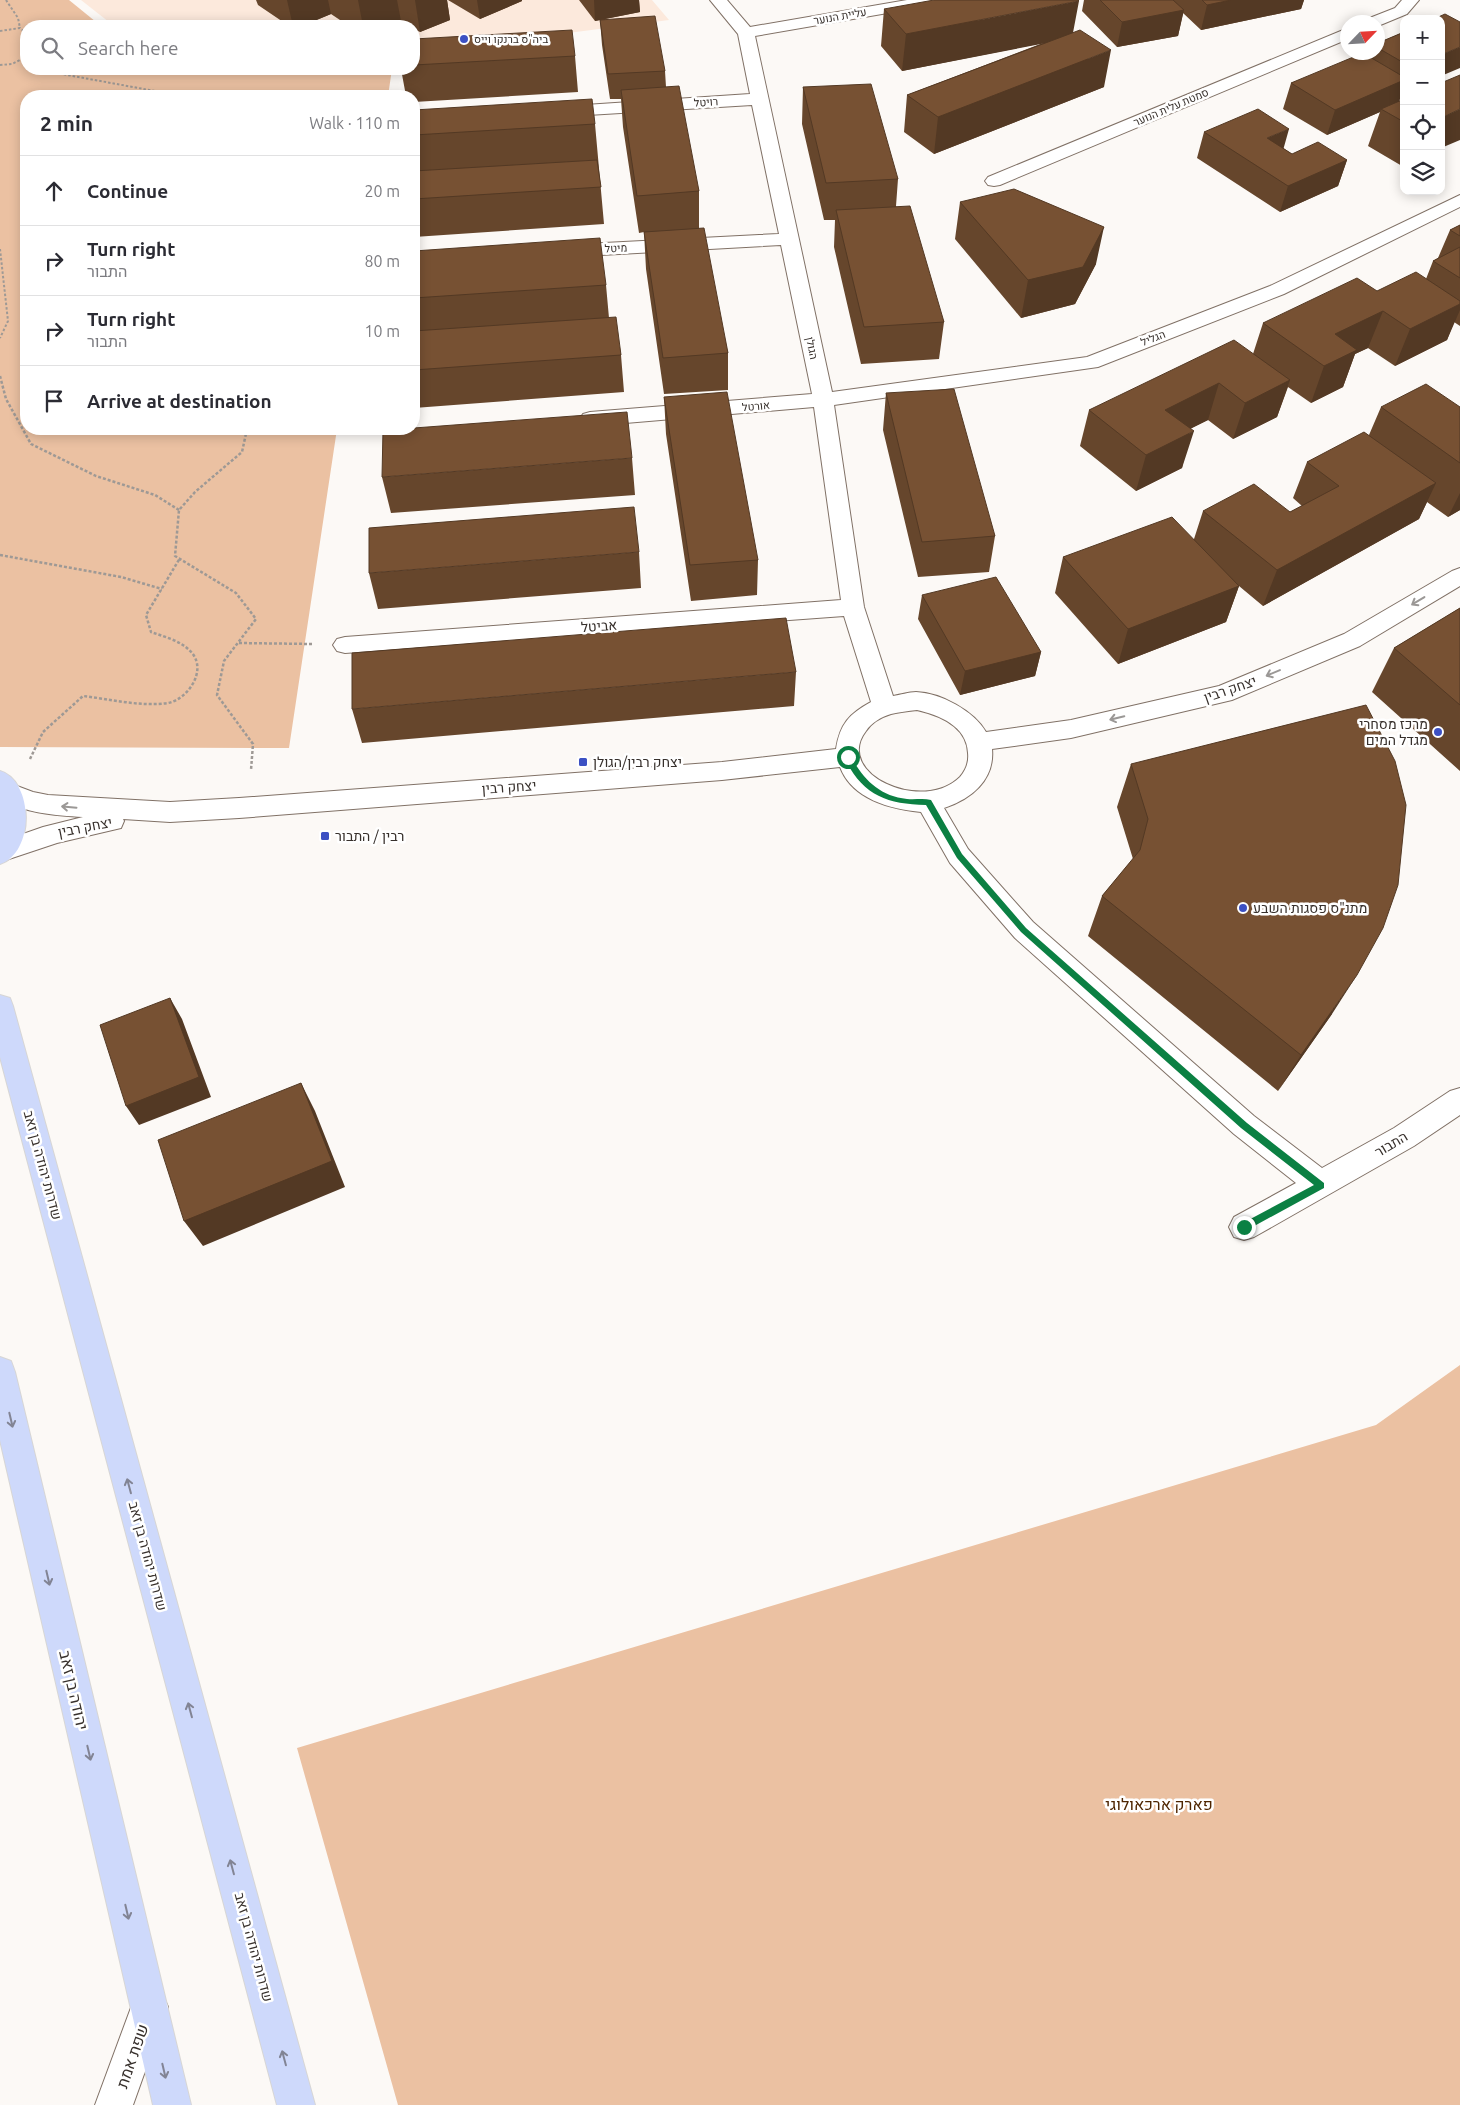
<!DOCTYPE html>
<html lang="en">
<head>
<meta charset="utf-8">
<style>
	body { margin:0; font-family:Ubuntu,Heebo,sans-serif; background:#f7f7f7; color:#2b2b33 }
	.controls { position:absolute; right:15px; top:15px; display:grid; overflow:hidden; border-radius:10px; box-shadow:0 2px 12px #0003 }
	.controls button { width:45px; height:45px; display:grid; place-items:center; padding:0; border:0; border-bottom:1px solid #e1e1e2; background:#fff; color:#2b2b33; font:25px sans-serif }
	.compass { position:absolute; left:1340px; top:15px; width:45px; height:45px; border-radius:50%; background:#fff; box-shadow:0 2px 12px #0003; rotate:65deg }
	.stop { position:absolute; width:15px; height:15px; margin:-11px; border:4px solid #0b8043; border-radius:50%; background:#fff }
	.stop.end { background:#0b8043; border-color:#fff; box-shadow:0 1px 5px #0008 }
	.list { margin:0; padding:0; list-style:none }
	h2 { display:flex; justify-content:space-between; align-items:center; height:65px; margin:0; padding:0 20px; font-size:21px }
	h2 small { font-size:16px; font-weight:400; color:#7c7c81 }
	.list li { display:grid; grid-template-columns:32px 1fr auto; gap:15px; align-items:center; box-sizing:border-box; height:70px; padding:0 20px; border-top:1px solid #e1e1e2 }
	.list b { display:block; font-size:19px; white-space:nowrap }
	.list p { margin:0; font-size:16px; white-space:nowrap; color:#7c7c81 }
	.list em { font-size:16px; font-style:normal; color:#7c7c81 }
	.icon { flex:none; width:28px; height:28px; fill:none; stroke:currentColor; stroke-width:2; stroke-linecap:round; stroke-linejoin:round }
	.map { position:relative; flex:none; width:1460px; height:2105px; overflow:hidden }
	.search { position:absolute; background:#fff; box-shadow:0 2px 12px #0003; left:20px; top:20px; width:400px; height:55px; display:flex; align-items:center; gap:12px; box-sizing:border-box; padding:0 18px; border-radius:20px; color:#7c7c81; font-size:19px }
	.panel { position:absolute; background:#fff; box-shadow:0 2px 12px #0003; left:20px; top:90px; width:400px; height:345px; border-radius:20px }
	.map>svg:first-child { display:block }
	.built { fill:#fce9dc }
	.green { fill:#ebc1a2 }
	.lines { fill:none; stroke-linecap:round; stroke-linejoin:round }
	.minor-casing { stroke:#807166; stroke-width:2 }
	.major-casing { stroke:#d7d6d5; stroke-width:2 }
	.path-far1 { stroke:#9e9995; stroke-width:2; stroke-dasharray:2.5 2; stroke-linecap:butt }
	.path { stroke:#9e9995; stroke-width:2.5; stroke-dasharray:3 2; stroke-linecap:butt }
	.minor { fill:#fff; fill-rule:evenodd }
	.major { fill:#ced9fb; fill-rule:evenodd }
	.wall { fill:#66462c }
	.shaded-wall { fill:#533924 }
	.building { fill:#775133; stroke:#533924 }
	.oneway { stroke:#9b9896 }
	.oneway2 { stroke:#828494 }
	.route { fill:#0b8043 }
	.poi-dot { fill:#3c50c3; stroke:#fff; stroke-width:2 }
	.labels { text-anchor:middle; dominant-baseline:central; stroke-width:5; stroke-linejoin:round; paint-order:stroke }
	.far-street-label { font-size:11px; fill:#37302c; stroke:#fff }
	.far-poi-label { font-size:11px; fill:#37302c; stroke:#fff; text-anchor:start }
	.street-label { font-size:14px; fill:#37302c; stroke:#fff }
	.poi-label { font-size:14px; fill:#37302c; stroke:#fff; text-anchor:start }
	.near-street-label { font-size:16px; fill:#37302c; stroke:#fff }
	.near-park-label { font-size:16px; fill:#4e2500; stroke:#fff }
</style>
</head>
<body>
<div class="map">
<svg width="1460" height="2105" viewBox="0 0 1460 2105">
	<rect width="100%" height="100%" fill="#fcf9f6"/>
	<path class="built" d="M81 0H652L669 20 414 53V26H114Z"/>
	<path class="green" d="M0 0H69L101 26H26V69H392L388 96H26V429H337L289 748 0 747Z
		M1460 1365V2105H398L297 1748 1376 1425Z"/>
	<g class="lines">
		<defs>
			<path id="minor" d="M710 0H727L750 27 907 0H942L940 3 934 5 755 36 832 392 1087 357 1270 286 1460 195V207L1284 294 1098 367 834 405 864 607 893 696C900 695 909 692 916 692 941 693 974 711 986 732L1071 720 1219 686 1344 634 1452 571 1460 568V586L1360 646 1232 700 1071 738 992 749C995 780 971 799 944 808L968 849 1033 922 1254 1116 1322 1168 1394 1128 1450 1091 1460 1088V1115L1414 1146 1254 1237 1244 1240 1234 1237 1229 1227 1234 1217 1296 1183 1234 1134 1015 938 950 863 921 812C890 809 852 799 840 767L722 780 239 818 170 822 123 819 124 821 121 828 57 843 3 861 0 860V842L43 827 83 817C54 815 26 814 0 798V785L9 783 33 792 48 795 170 802 239 798 722 762 836 749C840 724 849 714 871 702L844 616 345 653 337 651 333 645 337 639 345 637 841 600 814 407 590 426 583 424 580 419 583 414 590 412 812 394 781 245 565 257 558 255 556 251 558 247 565 245 779 234 752 105 555 117 549 116 546 112 549 108 555 107 750 94 738 34ZM917 710C939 715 967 726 968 753 969 762 966 770 960 777 923 814 833 774 866 731 871 723 881 717 891 714 899 712 908 711 917 710Z
				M1402 0H1419L1407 14 1378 26V22H1365L1367 19 1395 8Z
				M1348 28V39L1000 185 994 186 988 185 985 181 988 177Z
				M149 1988 162 1994 168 2007 133 2105H95L136 1994Z"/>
			<path id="major" d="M0 771C34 781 35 853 0 864Z
				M0 995 10 998 13 1006 315 2105H277L0 1057Z
				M0 1357 11 1361 15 1372 191 2105H153L0 1440Z"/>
		</defs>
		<use href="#minor" class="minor-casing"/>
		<use href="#major" class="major-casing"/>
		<path class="path-far1" d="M6 0 18 18 20 28
			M0 31 20 28 26 33
			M0 65 12 64 26 57
			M47 69 51 72 182 96
			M0 249 8 321 0 338"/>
		<path class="path" d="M0 376 6 399 31 444 96 476 155 495 179 510
			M247 429 242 452 195 492 179 510 175 556 236 593 256 619 224 661 217 695 253 744 251 770
			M0 555 121 577 162 589
			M239 643 313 644
			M30 759 43 732 83 696C110 699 140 707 168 703 188 699 207 671 192 653 182 641 165 637 151 632L146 615 180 558"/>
		<use href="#minor" class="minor"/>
		<use href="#major" class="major"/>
	</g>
	<path class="wall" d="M256 0H447L450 20 420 32 414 29V26H410L401 21 388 26H349L331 14 302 26H289L258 5Z
		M448 0H522V1L480 19Z
		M579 0H639L640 12 605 19 665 71 666 87 699 191V228L728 353V390L664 394 646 269 644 232 639 233 623 127 621 99H610L602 45 600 20 595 21Z
		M1084 0H1304L1301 9 1201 30 1183 13 1178 36 1117 47 1082 11Z
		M884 9 1073 32 1104 87 934 154 904 132 907 95 1043 43 902 71 881 46Z
		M1404 32V93H1402L1399 101 1404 99V165L1402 166 1368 146 1380 112 1327 135 1283 109 1291 83 1368 56 1369 52H1378V43Z
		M414 39 575 56 578 92 414 102V96H406L401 69H414Z
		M803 87 898 179 896 206 944 322 939 359 861 364 834 247 835 220H824L802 124Z
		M414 110 595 124 604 224 414 237Z
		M1204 132 1283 148 1292 154 1347 160 1338 186 1280 212 1197 158Z
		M960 202 1096 264 1075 304 1021 318 955 239Z
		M1460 225V326L1454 322 1447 340 1395 366 1368 348 1355 354 1343 387 1311 403 1288 387 1277 417 1233 439 1208 420 1190 429 1182 468 1136 491 1080 446 1089 410 1253 354 1263 323 1377 291 1426 279 1433 261 1438 258 1450 230Z
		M414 251 606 285 609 318 621 355 624 392 414 408Z
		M886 393 995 536 989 572 918 577 883 430Z
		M664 397 758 560 757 595 691 601 666 434Z
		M1381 407H1460V510L1448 517 1427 502 1419 519 1263 606 1239 586 1226 622 1118 664 1055 593 1063 557 1194 539 1203 511 1290 512 1302 506 1293 498 1307 462 1369 435Z
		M632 458 635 495 391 513 382 477Z
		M639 552 641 588 378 609 369 573Z
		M922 595 1041 652 1035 676 960 695 918 619Z
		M1460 608V771L1372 692 1394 648Z
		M796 672 794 706 362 743 352 709Z
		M1131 764 1332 1014 1278 1091 1088 936 1102 896 1133 859 1117 807Z"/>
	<path class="shaded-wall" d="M287 0H328L331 14 302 26H293Z
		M358 0H397L401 21 388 26H363Z
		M415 0H447L450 20 420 32Z
		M477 0H522V1L480 19Z
		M594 0H639L640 12 595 21Z
		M1231 0H1304L1301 9 1201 30 1207 5Z
		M1079 1 1072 38 902 71 906 34Z
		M1184 10 1178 36 1117 47 1122 22Z
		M1460 47V68L1441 76V55Z
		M1111 50 1104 87 934 154 938 117Z
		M1404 80V88L1398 104 1381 109 1380 112 1327 135 1335 110Z
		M1460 109V140L1441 148V118Z
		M1289 129 1282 154 1267 138Z
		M1347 160 1338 186 1280 212 1288 186Z
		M1104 227 1096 264 1075 304 1021 318 1028 280Z
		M1460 304V310L1447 340 1395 366 1410 329Z
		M1383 311 1368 348 1355 354 1343 387 1311 403 1324 366 1335 334Z
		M1290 380 1277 417 1233 439 1245 403Z
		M1219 383 1208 420 1155 446 1165 410Z
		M1194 431 1182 468 1136 491 1146 455Z
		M1436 483 1419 519 1263 606 1277 570Z
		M1460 493V510L1448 517Z
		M1239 586 1226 622 1118 664 1128 629Z
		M1041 652 1035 676 960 695 965 671Z
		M1357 975 1332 1014 1278 1091 1301 1055Z
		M170 998 182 1019 211 1097 139 1125 126 1106Z
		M301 1083 315 1111 345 1187 203 1246 184 1221Z"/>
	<path class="building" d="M934 0H1078L1079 1 906 34 884 9Z
		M1100 0H1173L1184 10 1122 22Z
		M1202 0H1231L1207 5Z
		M1445 14 1460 22V47L1441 55V19H1434Z
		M655 16 665 71 608 74 600 20Z
		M572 30 575 56 414 65V39Z
		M1080 30 1111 50 938 117 907 95Z
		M1404 32V63L1378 48V43Z
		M1363 53 1404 77V80L1335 110 1291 83Z
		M1460 75V109L1441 118V83Z
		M871 84 898 179 826 183 803 87Z
		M679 86 699 191 637 196 621 90Z
		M592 99 595 124 414 135V110Z
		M1404 99V122L1381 109Z
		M1258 109 1289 129 1267 138 1292 154 1318 142 1347 160 1288 186 1204 132Z
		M597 160 601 187 414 199V171Z
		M1014 189 1104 227 1083 267 1028 280 960 202Z
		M910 206 944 322 864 327 836 210Z
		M1460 225V236L1450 230Z
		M704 228 728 353 663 358 644 232Z
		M600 238 606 285 414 298V251Z
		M1460 247V278L1433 261Z
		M1416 272 1460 301V304L1410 329 1383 311 1335 334 1357 350 1324 366 1263 323 1357 278 1377 291Z
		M616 317 621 355 414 370V331Z
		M1234 340 1290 380 1245 403 1219 383 1165 410 1194 431 1146 455 1089 410Z
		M1426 384 1460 407V463L1381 407Z
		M954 389 995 536 922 542 886 393Z
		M727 392 758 560 690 565 664 397Z
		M627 412 632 458 382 477 383 430 414 429V428Z
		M1364 432 1436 483 1277 570 1203 511 1254 484 1290 512 1339 486 1307 462Z
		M634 507 639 552 369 573V528Z
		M1172 517 1239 586 1128 629 1063 557Z
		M996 577 1041 652 965 671 922 595Z
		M1460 608V705L1394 648Z
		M786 618 796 672 352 709V653Z
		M1366 705 1395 761 1406 805 1398 885 1383 928 1357 975 1301 1055 1102 896 1140 850 1148 819 1131 764Z
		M170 998 199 1077 126 1106 100 1025Z
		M301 1083 332 1161 184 1221 158 1140Z"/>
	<defs><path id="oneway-shaft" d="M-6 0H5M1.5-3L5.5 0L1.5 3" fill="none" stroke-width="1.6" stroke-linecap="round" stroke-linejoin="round" transform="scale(1.25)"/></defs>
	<g class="oneway">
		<use href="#oneway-shaft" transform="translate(1418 601) rotate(149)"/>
		<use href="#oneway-shaft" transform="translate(1273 673) rotate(157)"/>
		<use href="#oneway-shaft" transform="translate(1117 718) rotate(167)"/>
		<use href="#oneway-shaft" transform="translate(69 807) rotate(-175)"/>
	</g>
	<g class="oneway2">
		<use href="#oneway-shaft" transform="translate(11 1420) rotate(77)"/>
		<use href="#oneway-shaft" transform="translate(129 1486) rotate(-105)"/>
		<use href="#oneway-shaft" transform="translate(48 1578) rotate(77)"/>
		<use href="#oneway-shaft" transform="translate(190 1710) rotate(-105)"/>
		<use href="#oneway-shaft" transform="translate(89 1753) rotate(77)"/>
		<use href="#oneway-shaft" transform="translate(232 1867) rotate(-105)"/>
		<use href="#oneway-shaft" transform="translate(127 1912) rotate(77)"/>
		<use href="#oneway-shaft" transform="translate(284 2058) rotate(-105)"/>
		<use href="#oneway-shaft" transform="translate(164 2071) rotate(77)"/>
	</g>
	<path class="route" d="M845 755H850C863 779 879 796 907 799 915 800 923 798 931 800L962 854 1026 928 1247 1123 1324 1183V1188L1247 1230H1241V1224L1314 1185 1241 1128 1021 932 957 858 926 805C886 804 862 795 844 757Z"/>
	<g class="poi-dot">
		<circle cx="464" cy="39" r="5"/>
		<circle cx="1438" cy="732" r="5"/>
		<rect x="578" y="757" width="10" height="10" rx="2.5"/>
		<rect x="320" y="831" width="10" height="10" rx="2.5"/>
		<circle cx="1243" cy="908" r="5"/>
	</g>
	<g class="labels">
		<g class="far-street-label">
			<text transform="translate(840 16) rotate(-10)">עליית הנוער</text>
			<text transform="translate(706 102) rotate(-4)">רויטל</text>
			<text transform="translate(1171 107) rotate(-23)">סמטת עלית הנוער</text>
			<text transform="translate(616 248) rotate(-3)">מיטל</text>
			<text transform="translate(1153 338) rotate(-21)">הגליל</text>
			<text transform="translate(812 348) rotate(78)">הגולן</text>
			<text transform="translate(756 406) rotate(-5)">אורטל</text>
		</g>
		<g class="far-poi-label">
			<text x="474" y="39">ביה"ס ברנקו וייס</text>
		</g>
		<g class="street-label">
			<text transform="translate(599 626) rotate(-4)">אביטל</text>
			<text transform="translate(1230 689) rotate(-19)">יצחק רבין</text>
			<text transform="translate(509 787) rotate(-4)">יצחק רבין</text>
			<text transform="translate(85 827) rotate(-11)">יצחק רבין</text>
			<text transform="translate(1391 1144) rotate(-31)">התבור</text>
			<text transform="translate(43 1165) rotate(75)">שדרות יהודה בן זאב</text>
			<text transform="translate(148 1556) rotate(75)">שדרות יהודה בן זאב</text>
			<text transform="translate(254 1947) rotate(75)">שדרות יהודה בן זאב</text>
		</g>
		<g class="poi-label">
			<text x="1428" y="724" text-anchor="end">מרכז מסחרי<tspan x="1428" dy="16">מגדל המים</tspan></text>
			<text x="593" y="762">יצחק רבין/הגולן</text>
			<text x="335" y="836">רבין / התבור</text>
			<text x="1253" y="908">מתנ"ס פסגות השבע</text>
		</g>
		<g class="near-street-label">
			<text transform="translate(74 1690) rotate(77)">יהודה בן זאב</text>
			<text transform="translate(132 2056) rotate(-71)">שפת אמת</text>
		</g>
		<g class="near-park-label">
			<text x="1159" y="1804">פארק ארכאולוגי</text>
		</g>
	</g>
</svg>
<div class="controls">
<button>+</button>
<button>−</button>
<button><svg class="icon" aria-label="locate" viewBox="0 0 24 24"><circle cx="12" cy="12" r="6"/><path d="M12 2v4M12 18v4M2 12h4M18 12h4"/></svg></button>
<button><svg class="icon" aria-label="layers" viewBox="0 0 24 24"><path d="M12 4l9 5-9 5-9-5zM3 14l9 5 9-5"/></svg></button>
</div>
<svg class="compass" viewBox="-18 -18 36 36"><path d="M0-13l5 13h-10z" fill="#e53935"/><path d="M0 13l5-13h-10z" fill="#7c7c81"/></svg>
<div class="stop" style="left:848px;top:757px"></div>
<div class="stop end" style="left:1244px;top:1227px"></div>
<div class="search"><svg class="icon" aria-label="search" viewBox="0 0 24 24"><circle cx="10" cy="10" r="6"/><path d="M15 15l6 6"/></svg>Search here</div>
<section class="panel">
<h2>2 min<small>Walk · 110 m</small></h2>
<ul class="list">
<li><svg class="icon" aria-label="ahead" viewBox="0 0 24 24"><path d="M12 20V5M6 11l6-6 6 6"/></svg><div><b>Continue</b></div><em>20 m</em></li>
<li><svg class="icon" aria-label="right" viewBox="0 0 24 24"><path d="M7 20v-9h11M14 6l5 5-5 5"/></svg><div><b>Turn right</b><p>התבור</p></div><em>80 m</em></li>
<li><svg class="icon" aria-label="right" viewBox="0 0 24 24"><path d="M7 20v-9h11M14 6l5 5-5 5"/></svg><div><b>Turn right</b><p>התבור</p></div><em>10 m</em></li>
<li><svg class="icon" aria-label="arrive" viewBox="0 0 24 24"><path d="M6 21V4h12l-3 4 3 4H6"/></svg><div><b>Arrive at destination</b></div></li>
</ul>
</section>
</div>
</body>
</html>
